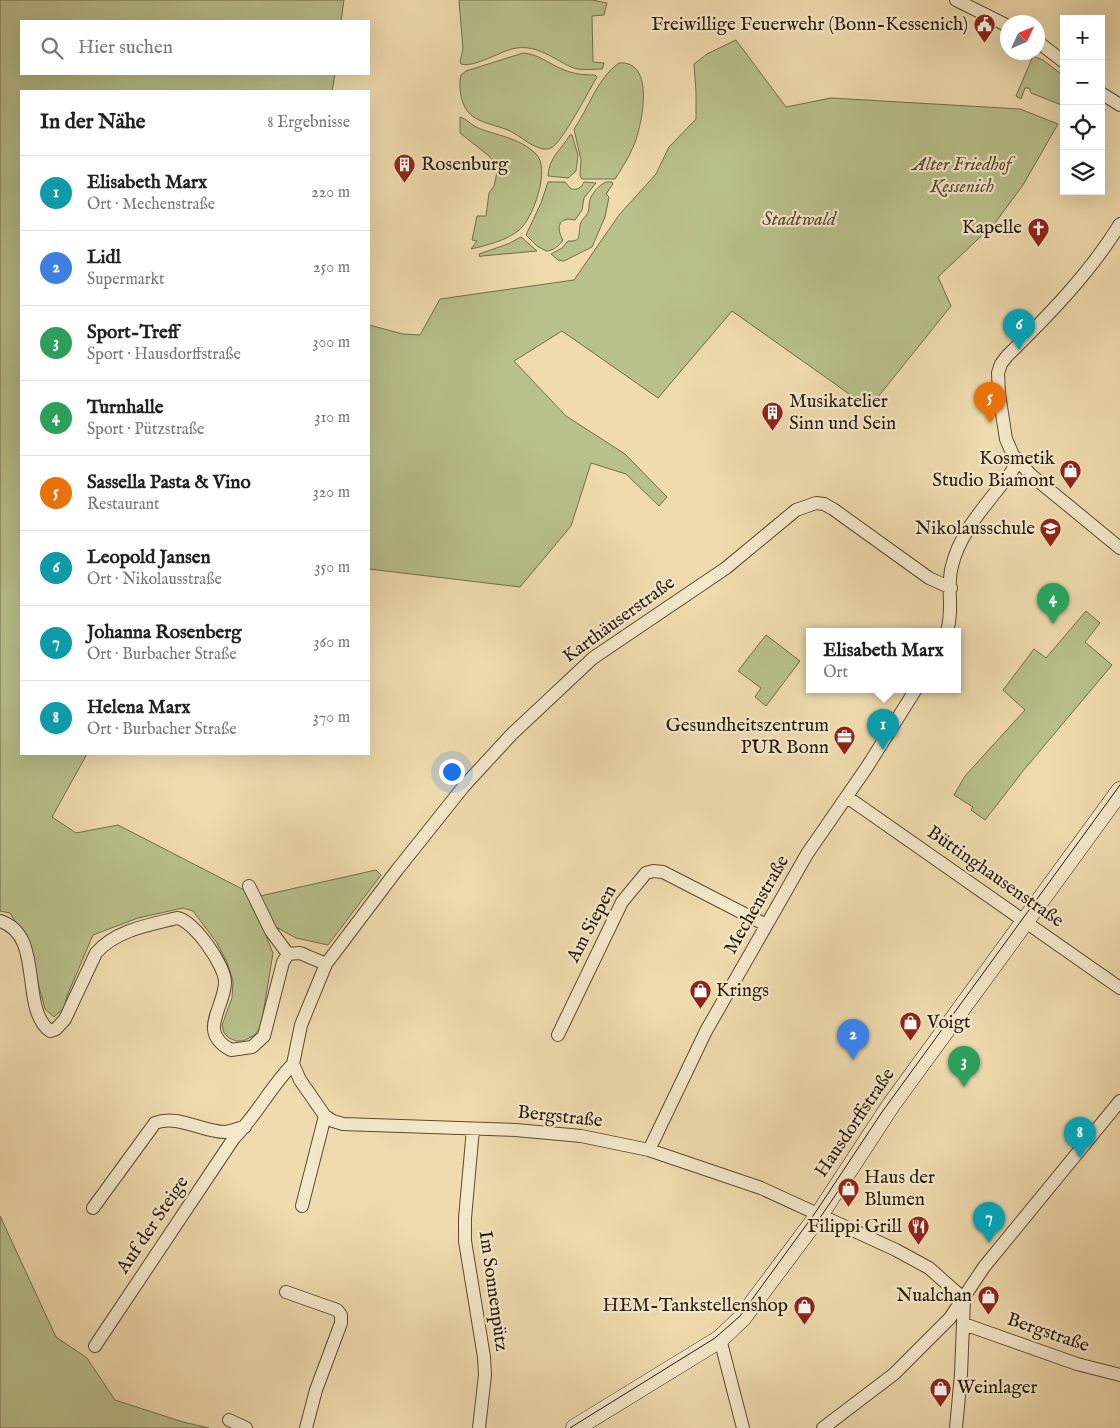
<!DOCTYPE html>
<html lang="de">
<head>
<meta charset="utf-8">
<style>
	body { margin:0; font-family:"IM FELL English",serif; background:#f6f6f6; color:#222 }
	.controls { position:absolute; right:15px; top:15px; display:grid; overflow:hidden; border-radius:0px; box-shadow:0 5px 20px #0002 }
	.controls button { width:45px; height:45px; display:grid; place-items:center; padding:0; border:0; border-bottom:1px solid #e0e0e0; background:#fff; color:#222; font:25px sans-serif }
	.compass { position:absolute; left:1000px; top:15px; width:45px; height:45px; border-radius:50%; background:#fff; box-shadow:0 5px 20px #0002; rotate:46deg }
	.you { position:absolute; left:451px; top:771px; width:18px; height:18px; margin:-12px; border:4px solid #fff; border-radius:50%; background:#1a73e8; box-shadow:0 0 0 8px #1a73e833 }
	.badge { display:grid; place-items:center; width:32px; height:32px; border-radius:50%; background:#2563eb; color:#fff; font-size:16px; font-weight:700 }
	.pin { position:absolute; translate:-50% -41px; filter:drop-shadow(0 1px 2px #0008) }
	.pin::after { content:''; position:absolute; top:26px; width:18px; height:15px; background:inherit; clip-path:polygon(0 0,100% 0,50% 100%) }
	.popup { position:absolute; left:806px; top:628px; width:155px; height:65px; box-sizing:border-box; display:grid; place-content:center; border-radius:0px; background:#fff; filter:drop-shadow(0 1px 4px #0005); font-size:16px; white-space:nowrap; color:#767676 }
	.popup b { font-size:19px; color:#222 }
	.popup::after { content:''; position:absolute; left:50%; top:100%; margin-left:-10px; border:10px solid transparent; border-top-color:#fff }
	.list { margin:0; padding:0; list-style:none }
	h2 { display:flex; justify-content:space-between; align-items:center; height:65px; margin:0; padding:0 20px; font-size:21px }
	h2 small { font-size:16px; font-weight:400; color:#767676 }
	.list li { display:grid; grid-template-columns:32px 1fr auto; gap:15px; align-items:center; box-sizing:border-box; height:75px; padding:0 20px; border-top:1px solid #e0e0e0 }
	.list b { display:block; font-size:19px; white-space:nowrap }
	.list p { margin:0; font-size:16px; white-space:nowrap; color:#767676 }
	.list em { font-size:16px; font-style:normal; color:#767676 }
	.icon { flex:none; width:28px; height:28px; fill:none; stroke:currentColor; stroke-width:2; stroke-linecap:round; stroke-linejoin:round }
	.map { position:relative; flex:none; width:1120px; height:1428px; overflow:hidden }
	.search { position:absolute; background:#fff; box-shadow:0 5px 20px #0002; left:20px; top:20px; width:350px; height:55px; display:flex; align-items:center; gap:12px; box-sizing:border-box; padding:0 18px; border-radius:0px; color:#767676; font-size:19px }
	.panel { position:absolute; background:#fff; box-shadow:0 5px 20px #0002; left:20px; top:90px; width:350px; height:665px; border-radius:0px }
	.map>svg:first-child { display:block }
	.green { fill:#b8c08b; stroke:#716e4c }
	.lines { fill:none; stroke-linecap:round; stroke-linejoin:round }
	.minor-casing { stroke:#5b4b36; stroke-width:14 }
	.secondary-casing { stroke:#2a1b0e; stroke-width:19 }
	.minor { stroke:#f5e8ca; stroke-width:12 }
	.secondary { stroke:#f5e8ca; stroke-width:18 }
	.tram { stroke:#2a1b0e; stroke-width:1 }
	.labels { text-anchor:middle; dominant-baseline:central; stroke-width:4.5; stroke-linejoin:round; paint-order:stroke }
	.poi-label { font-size:19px; fill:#2a1b0e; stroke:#f5e8ca; text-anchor:end }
	.park-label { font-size:19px; font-style:italic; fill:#554d34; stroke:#f5e8ca }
	.street-label { font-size:19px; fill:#2a1b0e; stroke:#f5e8ca }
</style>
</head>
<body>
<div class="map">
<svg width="1120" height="1428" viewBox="0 0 1120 1428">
	<rect width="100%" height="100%" fill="#efdbae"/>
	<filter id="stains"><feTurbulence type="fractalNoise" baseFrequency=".004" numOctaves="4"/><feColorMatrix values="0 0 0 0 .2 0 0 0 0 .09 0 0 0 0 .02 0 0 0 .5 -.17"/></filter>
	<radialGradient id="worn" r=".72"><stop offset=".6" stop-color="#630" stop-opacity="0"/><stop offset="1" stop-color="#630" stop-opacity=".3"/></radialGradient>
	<path class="green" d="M0 0H344L341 21H21V74H335L332 91H21V754H87L52 817 76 833 118 825 248 892 273 953 263 1014 260 1027 255 1035 243 1041H236L229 1038 224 1033 222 1025 232 998 233 981 227 962 217 943 193 911 183 908 138 918 93 935 67 996 64 1008 54 1017 45 1009 26 939 10 913 0 911Z
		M459 0H592L607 3 604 15 592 16 593 62 604 63 602 69C592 69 580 71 571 67 554 59 537 45 517 48 501 50 476 68 461 64L460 62 463 49Z
		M736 40 786 107 831 98 1020 109 1058 124 1023 185 995 223 938 277 951 306 869 408 732 311 658 398 562 331 514 361 566 416 625 454 667 497 659 506 626 474 591 463 571 526 520 587 369 569V325L403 334 420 335 440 299 574 280 619 215 656 174 669 147 696 119V92L694 64 707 54Z
		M523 53C539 54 549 64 564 70 574 74 584 75 595 75L597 77C589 90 562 143 551 148 548 149 543 150 540 148 529 145 520 136 510 131 497 125 482 124 471 115 461 107 458 87 461 75L466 71Z
		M1033 56 1043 60 1064 76V106L1031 93 1029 88H1025L1021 99 1016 96Z
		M619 63C656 60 642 125 634 145 629 157 622 168 615 179H582L580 176 581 160 574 129C589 108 597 78 619 63Z
		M460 117C467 119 470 124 476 127 496 136 519 137 536 154 551 168 533 220 518 231 505 241 487 245 471 249L477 241 472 240 477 216H486L489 193 494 186 498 168 489 156 460 133Z
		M570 135H572L578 155 576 171 568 178 548 176C549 157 561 150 570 135Z
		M548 182H565L571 189C578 190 581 188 584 182L596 183 584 198 582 210 575 220C558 216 556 228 563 240 559 246 553 251 546 251L537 246 526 235 541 203Z
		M606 182H612L613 184 606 194 609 197 605 217 592 247 564 261 558 260 551 254 562 248 568 241C582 242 578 235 580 226 580 221 586 217 588 212 590 208 588 204 590 200 592 193 599 185 606 182Z
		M521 237 537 251 482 256 480 257 479 254 508 244Z
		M1086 611 1100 623 1085 642 1112 665 1023 771 985 820 971 810 973 807 954 795 965 776 1025 710 1003 690 1034 649 1046 658Z
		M766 635 800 661 766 706 755 697 761 688 738 671Z
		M376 870 381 875 328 945 296 938 274 926 260 896Z
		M0 1216 56 1337 87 1358 115 1400 183 1422 209 1428H0Z"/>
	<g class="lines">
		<defs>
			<path id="minor" d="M956 0 1008 26
				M1038 42 1064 62
				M1101 93 1120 105
				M1120 224C1090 273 1048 316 1007 356L1001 364 998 373 999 394 1006 439 1013 455 1031 475 1120 548
				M951 588 929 578 833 509 824 504 816 503 796 510 726 568 593 658 511 735 464 786 397 870 326 964 301 1025 293 1064 300 1080 325 1116 333 1121 343 1124 516 1130 581 1136 649 1150 761 1188 896 1250 929 1268 964 1299
				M947 631C954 609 946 587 952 566 960 530 991 500 1012 471L1017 461
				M847 797 1120 988
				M249 886 271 931 288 954 300 953 326 964
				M0 921C45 935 19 1008 50 1031L56 1029 65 1019 96 953C116 930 149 925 177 918 193 920 226 966 225 983 224 1009 197 1032 231 1050L252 1047 264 1036 283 962 288 954
				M558 1035 622 902 646 873 653 871 663 872 766 925
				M473 1129 465 1218V1241L484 1357 485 1375 479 1428
				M649 1150 706 1031 758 940 807 854 867 767 916 689
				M302 1206 325 1116
				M93 1208 155 1123C178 1114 202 1132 225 1132 232 1131 239 1128 245 1127
				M286 1292 337 1310 341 1315V1323L316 1390 306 1428
				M964 1324 1077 1364 1120 1375
				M720 1339 743 1428
				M95 1346 234 1138C257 1115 271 1086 293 1064
				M229 1420 246 1428
				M823 1428 894 1374 950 1318 984 1267 1120 1101
				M956 1428 961 1374 964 1299"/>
			<path id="secondary" d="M575 1428 720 1339 742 1318 819 1215 891 1105 1120 791"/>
		</defs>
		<use href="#minor" class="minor-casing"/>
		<use href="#secondary" class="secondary-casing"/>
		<use href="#minor" class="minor"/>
		<use href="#secondary" class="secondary"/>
		<path class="tram" d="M815 1225 843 1184
			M570 1428 715 1338 740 1316 815 1213 882 1112 1120 785"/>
	</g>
	<defs>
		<symbol id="civic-pin" viewBox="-11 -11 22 30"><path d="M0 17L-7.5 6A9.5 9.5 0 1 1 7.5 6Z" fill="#8f2418" stroke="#f5e8ca"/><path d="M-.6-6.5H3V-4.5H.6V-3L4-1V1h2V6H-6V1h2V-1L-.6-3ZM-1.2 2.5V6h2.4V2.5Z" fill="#fff"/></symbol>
		<symbol id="building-pin" viewBox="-11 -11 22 30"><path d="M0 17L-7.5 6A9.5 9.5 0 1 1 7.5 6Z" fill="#8f2418" stroke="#f5e8ca"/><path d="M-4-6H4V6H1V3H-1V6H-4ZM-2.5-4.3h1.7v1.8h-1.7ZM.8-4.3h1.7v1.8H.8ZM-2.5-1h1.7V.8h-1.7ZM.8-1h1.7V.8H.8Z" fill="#fff"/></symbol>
		<symbol id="church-pin" viewBox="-11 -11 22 30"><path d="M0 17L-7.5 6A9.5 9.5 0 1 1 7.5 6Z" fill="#8f2418" stroke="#f5e8ca"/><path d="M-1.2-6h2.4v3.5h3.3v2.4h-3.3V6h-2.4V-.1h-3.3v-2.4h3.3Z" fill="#fff"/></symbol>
		<symbol id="shop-pin" viewBox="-11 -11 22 30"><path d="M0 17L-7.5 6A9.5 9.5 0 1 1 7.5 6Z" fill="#8f2418" stroke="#f5e8ca"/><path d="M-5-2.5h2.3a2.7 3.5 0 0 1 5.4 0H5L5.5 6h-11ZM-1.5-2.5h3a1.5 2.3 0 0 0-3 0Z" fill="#fff"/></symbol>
		<symbol id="school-pin" viewBox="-11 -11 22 30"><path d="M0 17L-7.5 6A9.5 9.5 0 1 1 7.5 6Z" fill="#8f2418" stroke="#f5e8ca"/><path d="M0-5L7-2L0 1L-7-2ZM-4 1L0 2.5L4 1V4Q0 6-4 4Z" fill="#fff"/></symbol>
		<symbol id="office-pin" viewBox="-11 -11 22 30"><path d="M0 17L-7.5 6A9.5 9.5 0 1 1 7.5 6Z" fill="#8f2418" stroke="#f5e8ca"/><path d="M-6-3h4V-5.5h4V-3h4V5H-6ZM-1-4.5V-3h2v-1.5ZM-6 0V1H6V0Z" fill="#fff"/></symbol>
		<symbol id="restaurant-pin" viewBox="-11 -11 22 30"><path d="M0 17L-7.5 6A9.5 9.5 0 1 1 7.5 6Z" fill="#8f2418" stroke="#f5e8ca"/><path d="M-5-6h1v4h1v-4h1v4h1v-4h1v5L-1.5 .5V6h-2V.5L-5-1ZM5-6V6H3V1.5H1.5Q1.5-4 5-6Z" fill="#fff"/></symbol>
	</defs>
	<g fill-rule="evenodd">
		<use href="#civic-pin" x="972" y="12" width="25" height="34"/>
		<use href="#building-pin" x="392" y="152" width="25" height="34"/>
		<use href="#church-pin" x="1026" y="216" width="25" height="34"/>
		<use href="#building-pin" x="760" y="400" width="25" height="34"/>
		<use href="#shop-pin" x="1058" y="458" width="25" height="34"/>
		<use href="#school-pin" x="1038" y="516" width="25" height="34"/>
		<use href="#office-pin" x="832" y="724" width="25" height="34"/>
		<use href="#shop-pin" x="688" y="978" width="25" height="34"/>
		<use href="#shop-pin" x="898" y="1010" width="25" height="34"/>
		<use href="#shop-pin" x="836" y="1176" width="25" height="34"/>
		<use href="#restaurant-pin" x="906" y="1214" width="25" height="34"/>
		<use href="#shop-pin" x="976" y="1284" width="25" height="34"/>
		<use href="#shop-pin" x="792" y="1294" width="25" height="34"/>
		<use href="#shop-pin" x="928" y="1376" width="25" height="34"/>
	</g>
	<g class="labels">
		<g class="poi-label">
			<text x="968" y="25">Freiwillige Feuerwehr (Bonn-Kessenich)</text>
			<text x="421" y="165" text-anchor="start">Rosenburg</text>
			<text x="1022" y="228">Kapelle</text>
			<text x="789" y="402" text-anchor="start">Musikatelier<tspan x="789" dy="22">Sinn und Sein</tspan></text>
			<text x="1055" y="459">Kosmetik<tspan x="1055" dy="22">Studio Biamont</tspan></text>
			<text x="1035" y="529">Nikolausschule</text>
			<text x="829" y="726">Gesundheitszentrum<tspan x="829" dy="22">PUR Bonn</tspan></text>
			<text x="716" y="991" text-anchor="start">Krings</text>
			<text x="927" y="1023" text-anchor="start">Voigt</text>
			<text x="864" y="1178" text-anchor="start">Haus der<tspan x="864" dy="22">Blumen</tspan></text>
			<text x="902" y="1227">Filippi Grill</text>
			<text x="972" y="1296">Nualchan</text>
			<text x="788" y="1306">HEM-Tankstellenshop</text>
			<text x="957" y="1388" text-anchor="start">Weinlager</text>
		</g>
		<g class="park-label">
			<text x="962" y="165">Alter Friedhof<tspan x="962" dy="22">Kessenich</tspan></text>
			<text x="799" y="220">Stadtwald</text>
		</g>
		<g class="street-label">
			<text transform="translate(619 620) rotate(-36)">Karthäuserstraße</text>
			<text transform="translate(995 877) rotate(35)">Büttinghausenstraße</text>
			<text transform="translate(757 905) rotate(-60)">Mechenstraße</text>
			<text transform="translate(592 924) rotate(-62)">Am Siepen</text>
			<text transform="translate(560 1117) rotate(6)">Bergstraße</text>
			<text transform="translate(855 1123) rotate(-56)">Hausdorffstraße</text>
			<text transform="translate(153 1225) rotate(-56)">Auf der Steige</text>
			<text transform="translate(493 1291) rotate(82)">Im Sonnenpütz</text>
			<text transform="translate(1048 1333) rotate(19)">Bergstraße</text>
		</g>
	</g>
	<rect width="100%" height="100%" filter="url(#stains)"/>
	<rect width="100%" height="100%" fill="url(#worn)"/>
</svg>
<div class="controls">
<button>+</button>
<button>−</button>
<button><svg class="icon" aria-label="locate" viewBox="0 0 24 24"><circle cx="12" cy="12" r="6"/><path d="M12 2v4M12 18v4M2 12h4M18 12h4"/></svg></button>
<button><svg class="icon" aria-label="layers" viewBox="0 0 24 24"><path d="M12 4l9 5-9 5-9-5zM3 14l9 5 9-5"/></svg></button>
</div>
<svg class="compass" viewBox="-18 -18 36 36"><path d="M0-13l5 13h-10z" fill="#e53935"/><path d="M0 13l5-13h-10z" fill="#767676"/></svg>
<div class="you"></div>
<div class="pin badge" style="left:883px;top:750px;background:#0f9aa8">1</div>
<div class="popup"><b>Elisabeth Marx</b>Ort</div>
<div class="pin badge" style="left:853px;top:1060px;background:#3f7fe0">2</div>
<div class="pin badge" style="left:964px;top:1087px;background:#2e9e5b">3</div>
<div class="pin badge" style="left:1053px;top:624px;background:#2e9e5b">4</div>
<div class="pin badge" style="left:990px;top:423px;background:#e8710a">5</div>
<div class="pin badge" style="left:1019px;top:350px;background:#0f9aa8">6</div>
<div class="pin badge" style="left:989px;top:1243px;background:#0f9aa8">7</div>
<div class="pin badge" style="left:1080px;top:1158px;background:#0f9aa8">8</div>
<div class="search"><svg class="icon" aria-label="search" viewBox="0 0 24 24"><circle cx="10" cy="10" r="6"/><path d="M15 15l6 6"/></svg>Hier suchen</div>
<section class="panel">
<h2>In der Nähe<small>8 Ergebnisse</small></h2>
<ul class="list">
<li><span class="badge" style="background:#0f9aa8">1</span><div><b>Elisabeth Marx</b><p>Ort · Mechenstraße</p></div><em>220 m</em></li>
<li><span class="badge" style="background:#3f7fe0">2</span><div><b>Lidl</b><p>Supermarkt</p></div><em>250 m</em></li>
<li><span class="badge" style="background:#2e9e5b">3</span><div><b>Sport-Treff</b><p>Sport · Hausdorffstraße</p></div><em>300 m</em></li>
<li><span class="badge" style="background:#2e9e5b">4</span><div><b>Turnhalle</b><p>Sport · Pützstraße</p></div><em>310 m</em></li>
<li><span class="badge" style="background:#e8710a">5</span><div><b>Sassella Pasta &amp; Vino</b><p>Restaurant</p></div><em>320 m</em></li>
<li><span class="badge" style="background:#0f9aa8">6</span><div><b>Leopold Jansen</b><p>Ort · Nikolausstraße</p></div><em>350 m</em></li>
<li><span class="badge" style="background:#0f9aa8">7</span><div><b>Johanna Rosenberg</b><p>Ort · Burbacher Straße</p></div><em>360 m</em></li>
<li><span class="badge" style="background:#0f9aa8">8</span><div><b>Helena Marx</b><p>Ort · Burbacher Straße</p></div><em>370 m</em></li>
</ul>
</section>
</div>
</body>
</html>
